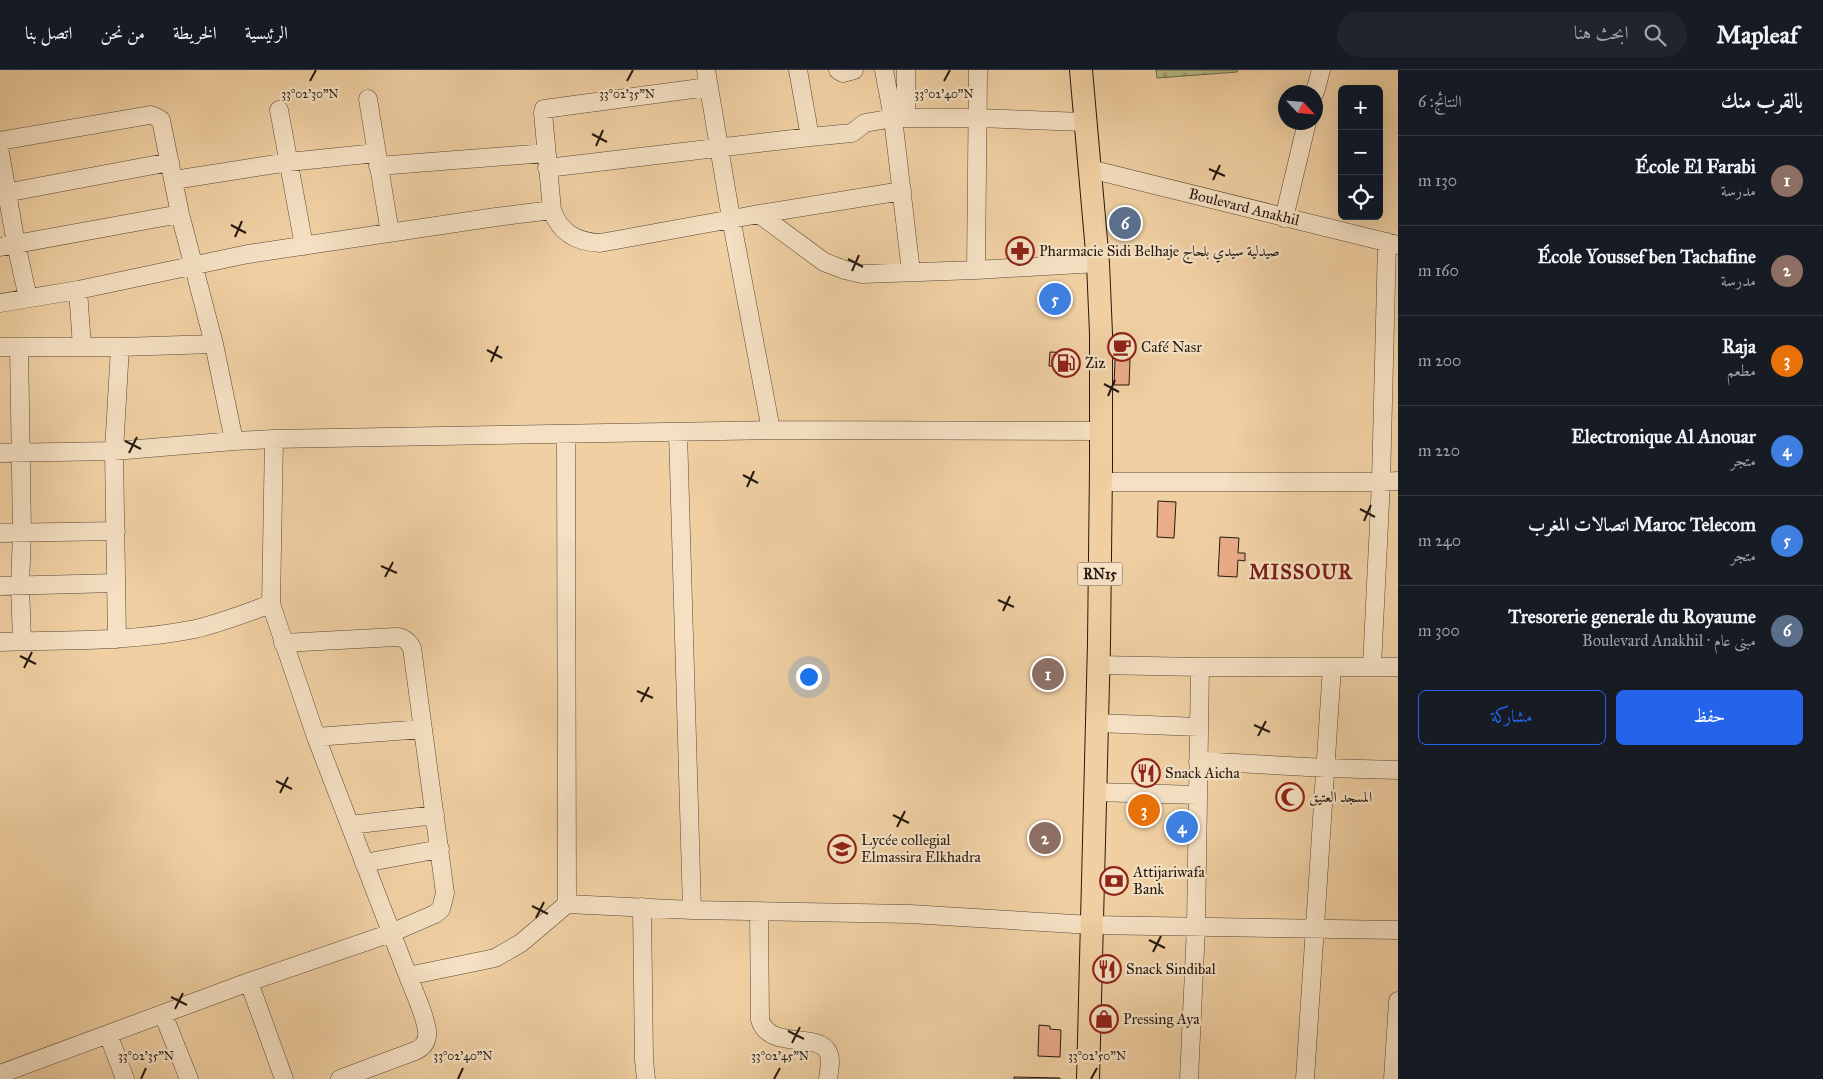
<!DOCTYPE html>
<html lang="ar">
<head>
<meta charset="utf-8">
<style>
	body { margin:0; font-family:"IM FELL Great Primer",Amiri,serif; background:#20242c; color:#f1f3f6; direction:rtl }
	.controls { position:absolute; right:15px; top:15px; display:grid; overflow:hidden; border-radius:8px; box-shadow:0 5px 20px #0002 }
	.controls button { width:45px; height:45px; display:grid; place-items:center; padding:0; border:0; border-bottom:1px solid #363941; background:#171b24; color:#f1f3f6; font:25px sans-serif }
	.compass { position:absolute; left:1278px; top:15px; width:45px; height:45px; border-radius:50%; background:#171b24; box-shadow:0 5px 20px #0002; rotate:116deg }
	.you { position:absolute; left:808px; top:606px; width:18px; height:18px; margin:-12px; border:4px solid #fff; border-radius:50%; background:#1a73e8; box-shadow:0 0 0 8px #1a73e833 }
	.badge { display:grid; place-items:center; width:32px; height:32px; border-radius:50%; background:#2563eb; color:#fff; font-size:16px; font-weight:700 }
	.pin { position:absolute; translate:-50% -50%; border:2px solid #fff; box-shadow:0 1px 5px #0006 }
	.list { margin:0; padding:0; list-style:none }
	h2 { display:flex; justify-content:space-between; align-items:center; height:65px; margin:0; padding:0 20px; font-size:21px }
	h2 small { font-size:16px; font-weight:400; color:#9ea1a6 }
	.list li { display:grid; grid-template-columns:32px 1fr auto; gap:15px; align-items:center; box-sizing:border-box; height:90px; padding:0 20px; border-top:1px solid #363941 }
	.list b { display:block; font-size:19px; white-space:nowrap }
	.list p { margin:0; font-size:16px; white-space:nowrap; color:#9ea1a6 }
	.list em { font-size:16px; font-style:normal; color:#9ea1a6 }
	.actions { display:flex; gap:10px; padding:15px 20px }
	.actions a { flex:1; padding:11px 0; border:1px solid #2563eb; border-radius:8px; text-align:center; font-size:18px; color:#2563eb }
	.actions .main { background:#2563eb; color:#fff }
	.icon { flex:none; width:28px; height:28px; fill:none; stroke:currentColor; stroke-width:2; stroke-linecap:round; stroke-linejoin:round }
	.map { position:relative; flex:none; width:1398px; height:1009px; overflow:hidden; direction:ltr }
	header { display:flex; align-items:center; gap:30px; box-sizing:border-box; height:70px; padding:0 25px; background:#171b24; border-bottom:1px solid #363941 }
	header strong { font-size:24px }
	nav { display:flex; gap:28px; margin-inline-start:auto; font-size:18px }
	.search { width:350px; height:45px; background:#20242c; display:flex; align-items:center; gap:12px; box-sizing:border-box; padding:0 18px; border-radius:28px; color:#9ea1a6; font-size:19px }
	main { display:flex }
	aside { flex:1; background:#171b24 }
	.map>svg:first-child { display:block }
	.cemetery { fill:url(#cemetery-stones); stroke:#6c6a4c }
	.building { fill:#eaac89; stroke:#231911 }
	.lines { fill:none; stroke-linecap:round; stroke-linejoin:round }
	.minor-casing { stroke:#564736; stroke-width:19 }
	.major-casing { stroke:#231911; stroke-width:24 }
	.minor { stroke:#f5e0c3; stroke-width:18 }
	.major { stroke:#f0d0a3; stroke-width:22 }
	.ticks { fill:none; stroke:#231911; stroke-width:2 }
	.labels { text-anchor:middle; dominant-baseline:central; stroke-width:4.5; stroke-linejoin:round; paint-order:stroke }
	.shield { fill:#f5e0c3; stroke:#625546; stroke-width:1 }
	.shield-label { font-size:14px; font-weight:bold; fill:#231911 }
	.street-label { font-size:15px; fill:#231911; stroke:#f5e0c3 }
	.poi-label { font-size:15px; fill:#231911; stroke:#f5e0c3; text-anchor:start }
	.district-label { font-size:20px; font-weight:bold; letter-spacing:1px; fill:#7a1f14; stroke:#f5e0c3 }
	.ticks-label { font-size:12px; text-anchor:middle; fill:#231911; stroke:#f5e0c3; stroke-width:4.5; stroke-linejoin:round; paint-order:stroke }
</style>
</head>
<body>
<header>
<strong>Mapleaf</strong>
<div class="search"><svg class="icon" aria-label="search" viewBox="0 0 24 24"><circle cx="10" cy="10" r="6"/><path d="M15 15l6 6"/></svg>ابحث هنا</div>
<nav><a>الرئيسية</a><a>الخريطة</a><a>من نحن</a><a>اتصل بنا</a></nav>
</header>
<main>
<aside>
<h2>بالقرب منك<small>النتائج: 6</small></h2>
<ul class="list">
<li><span class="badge" style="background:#8d6e63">1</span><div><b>École El Farabi</b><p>مدرسة</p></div><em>130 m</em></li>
<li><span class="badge" style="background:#8d6e63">2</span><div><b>École Youssef ben Tachafine</b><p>مدرسة</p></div><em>160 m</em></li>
<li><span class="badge" style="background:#e8710a">3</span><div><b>Raja</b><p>مطعم</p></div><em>200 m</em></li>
<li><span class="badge" style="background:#3f7fe0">4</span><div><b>Electronique Al Anouar</b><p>متجر</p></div><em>220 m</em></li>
<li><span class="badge" style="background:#3f7fe0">5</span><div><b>Maroc Telecom اتصالات المغرب</b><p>متجر</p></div><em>240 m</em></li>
<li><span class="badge" style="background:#5c6f8a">6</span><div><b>Tresorerie generale du Royaume</b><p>مبنى عام · Boulevard Anakhil</p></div><em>300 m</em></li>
</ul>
<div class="actions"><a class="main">حفظ</a><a>مشاركة</a></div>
</aside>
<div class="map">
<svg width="1398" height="1009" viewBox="0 0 1398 1009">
	<defs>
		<pattern id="cemetery-stones" width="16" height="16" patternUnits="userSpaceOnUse" patternTransform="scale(1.25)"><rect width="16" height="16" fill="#b6bc88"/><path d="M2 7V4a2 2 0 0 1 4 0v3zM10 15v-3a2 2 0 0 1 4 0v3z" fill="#9ca174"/></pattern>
	</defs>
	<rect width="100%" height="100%" fill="#f0d0a3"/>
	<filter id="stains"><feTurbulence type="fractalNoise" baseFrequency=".004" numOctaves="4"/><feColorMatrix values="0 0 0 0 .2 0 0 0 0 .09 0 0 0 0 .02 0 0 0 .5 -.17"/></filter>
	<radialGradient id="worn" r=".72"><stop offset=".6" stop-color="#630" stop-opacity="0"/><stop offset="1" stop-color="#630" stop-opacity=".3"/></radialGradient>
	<path class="cemetery" d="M1156 0H1238L1237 2 1157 8Z"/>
	<path class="building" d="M1116 265 1131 266 1129 315H1114Z
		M1050 282 1074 283 1073 298 1049 296Z
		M1158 431 1176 432 1174 468 1157 467Z
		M1220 467 1239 468 1238 483H1245V491L1238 490 1237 507 1218 506Z
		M1039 955 1050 956V959L1061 960 1060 987 1038 986Z
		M1014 1007 1060 1008V1009H1014Z"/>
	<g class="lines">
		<defs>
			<path id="minor" d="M706 0 731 148 771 360
				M798 0 810 67 852 63 865 53 893 48H979L1084 52
				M838 0 843 3 854 0
				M884 0 893 48 911 202
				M906 0V48
				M1315 22 1321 0
				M368 29 390 163
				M279 40 304 176
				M0 71 150 45 154 46 161 50 180 144 214 274 234 371 274 369 771 360 1101 361
				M0 83 16 174 28 228
				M378 96 546 83
				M547 98 810 67
				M1090 99 1398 175
				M174 110 289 92 376 83
				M0 124 170 92
				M552 140 543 43 544 39 708 17
				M759 144 902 121
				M1284 148 1307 52
				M0 177 180 144
				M976 200 978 0
				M78 220 82 277
				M0 233 78 220 248 184 496 147 552 140C560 163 577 172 600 173L759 144 824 192 845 200 862 204 976 200 1098 193
				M0 277H120L214 274
				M19 277 22 463 20 516 22 571
				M678 362 692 840
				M274 369 271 534 316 667 408 906 495 888 521 873 567 834 566 364
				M0 383 114 381 234 371
				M1100 412H1381L1387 172
				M0 463 116 461
				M0 516 116 513
				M117 569 114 381 120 277
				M0 572C65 570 131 572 195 559 221 553 246 543 271 534
				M1098 595 1200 597H1398
				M1372 596 1381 412 1398 411
				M1097 653 1199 657
				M316 667 423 659
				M1198 691 1326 698 1398 700
				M1095 722 1198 725
				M350 755 435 745
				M364 793 440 779
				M567 834 692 840 910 844 1091 855 1398 860
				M642 837 644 990 646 1009
				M759 841 760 950C770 981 817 961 828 982 832 989 829 1001 828 1009
				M249 912 284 1009
				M163 944 189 1009
				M108 964 125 1009
				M0 1004 249 912 391 863 435 844 441 839 445 823 412 578C408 571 404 567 396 567L283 573
				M340 1009 415 981C422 978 426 974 427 966 429 954 413 919 408 906
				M1189 1009 1196 857 1200 597
				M1305 1009 1332 597
				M1393 1009 1398 931"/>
			<path id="major" d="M1081 0 1098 193 1101 264V398L1099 573 1088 1009"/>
		</defs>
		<use href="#minor" class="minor-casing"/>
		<use href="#major" class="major-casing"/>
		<use href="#minor" class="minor"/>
		<use href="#major" class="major"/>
	</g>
	<path class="ticks" d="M310 11 316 0M627 11 633 0M944 11 950 0M592 64 607 72M596 76 603 60M1209 99 1225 106M1213 110 1220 95M231 155 246 163M235 167 242 151M848 189 863 197M852 201 859 185M487 280 502 288M491 292 498 276M1104 314 1119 322M1108 326 1115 310M125 371 141 379M129 383 137 367M743 405 758 413M747 417 754 401M1360 439 1375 447M1364 451 1371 435M381 496 397 503M385 507 393 492M998 530 1014 537M1003 541 1010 526M20 586 36 594M24 598 32 582M637 621 653 628M641 632 649 617M1254 655 1270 662M1258 666 1266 651M276 711 292 719M280 723 288 707M893 745 909 753M897 757 905 741M532 836 548 844M536 848 544 832M1149 870 1165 878M1153 882 1161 866M171 927 187 935M175 939 183 923M788 961 804 969M792 973 800 957M141 1009 146 998M458 1009 463 998M774 1009 780 998M1091 1009 1097 998"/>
	<defs>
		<symbol id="pharmacy-ring" viewBox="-11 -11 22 22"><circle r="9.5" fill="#f5e0c3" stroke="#8f2418" stroke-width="1.5"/><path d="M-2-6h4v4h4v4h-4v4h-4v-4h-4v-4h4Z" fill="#8f2418"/></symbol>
		<symbol id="cafe-ring" viewBox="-11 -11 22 22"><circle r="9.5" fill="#f5e0c3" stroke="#8f2418" stroke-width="1.5"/><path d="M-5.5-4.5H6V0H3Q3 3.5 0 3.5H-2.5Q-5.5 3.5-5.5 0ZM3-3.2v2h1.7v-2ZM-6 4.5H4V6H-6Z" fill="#8f2418"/></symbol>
		<symbol id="fuel-ring" viewBox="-11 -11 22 22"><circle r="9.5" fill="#f5e0c3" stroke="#8f2418" stroke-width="1.5"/><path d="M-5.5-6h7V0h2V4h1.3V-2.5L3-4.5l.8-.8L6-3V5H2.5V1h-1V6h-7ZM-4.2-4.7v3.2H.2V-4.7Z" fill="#8f2418"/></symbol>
		<symbol id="restaurant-ring" viewBox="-11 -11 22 22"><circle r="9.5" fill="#f5e0c3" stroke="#8f2418" stroke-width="1.5"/><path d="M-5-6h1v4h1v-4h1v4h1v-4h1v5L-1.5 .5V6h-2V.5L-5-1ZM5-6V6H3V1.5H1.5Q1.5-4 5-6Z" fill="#8f2418"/></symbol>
		<symbol id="mosque-ring" viewBox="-11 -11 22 22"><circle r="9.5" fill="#f5e0c3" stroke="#8f2418" stroke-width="1.5"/><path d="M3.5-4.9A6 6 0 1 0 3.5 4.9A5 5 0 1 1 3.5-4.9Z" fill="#8f2418"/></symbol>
		<symbol id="school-ring" viewBox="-11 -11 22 22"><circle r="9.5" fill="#f5e0c3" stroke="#8f2418" stroke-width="1.5"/><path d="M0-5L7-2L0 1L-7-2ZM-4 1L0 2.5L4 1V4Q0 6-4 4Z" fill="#8f2418"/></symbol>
		<symbol id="bank-ring" viewBox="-11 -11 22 22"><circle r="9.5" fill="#f5e0c3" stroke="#8f2418" stroke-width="1.5"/><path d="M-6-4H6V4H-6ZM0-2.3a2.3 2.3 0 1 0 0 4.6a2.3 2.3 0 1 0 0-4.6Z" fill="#8f2418"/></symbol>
		<symbol id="shop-ring" viewBox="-11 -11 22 22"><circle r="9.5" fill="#f5e0c3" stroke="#8f2418" stroke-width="1.5"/><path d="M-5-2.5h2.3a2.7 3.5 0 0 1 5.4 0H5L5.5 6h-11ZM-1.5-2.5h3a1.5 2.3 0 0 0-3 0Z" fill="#8f2418"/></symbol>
	</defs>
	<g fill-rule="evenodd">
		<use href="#pharmacy-ring" x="1004" y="165" width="32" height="32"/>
		<use href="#cafe-ring" x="1106" y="261" width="32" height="32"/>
		<use href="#fuel-ring" x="1050" y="277" width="32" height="32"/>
		<use href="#restaurant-ring" x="1130" y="687" width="32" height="32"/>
		<use href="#mosque-ring" x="1274" y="711" width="32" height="32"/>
		<use href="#school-ring" x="826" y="763" width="32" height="32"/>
		<use href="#bank-ring" x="1098" y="795" width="32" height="32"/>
		<use href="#restaurant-ring" x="1091" y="883" width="32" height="32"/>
		<use href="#shop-ring" x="1088" y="933" width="32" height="32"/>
	</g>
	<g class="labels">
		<rect class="shield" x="1077.5" y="492.5" width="45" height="23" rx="4"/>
		<g class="shield-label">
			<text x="1100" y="504">RN15</text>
		</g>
		<g class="street-label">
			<text transform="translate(1244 137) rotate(14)">Boulevard Anakhil</text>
		</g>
		<g class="poi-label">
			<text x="1039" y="181">Pharmacie Sidi Belhaje صيدلية سيدي بلحاج</text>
			<text x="1141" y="277">Café Nasr</text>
			<text x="1085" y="293">Ziz</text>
			<text x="1165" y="703">Snack Aicha</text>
			<text x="1309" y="727">المسجد العتيق</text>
			<text x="861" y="770">Lycée collegial<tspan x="861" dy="17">Elmassira Elkhadra</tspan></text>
			<text x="1133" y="802">Attijariwafa<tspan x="1133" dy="17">Bank</tspan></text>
			<text x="1126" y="899">Snack Sindibal</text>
			<text x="1123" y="949">Pressing Aya</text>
		</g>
		<g class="district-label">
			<text x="1301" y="502">MISSOUR</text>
		</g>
	</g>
	<g class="ticks-label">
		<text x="310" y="28">33°02'30"N</text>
		<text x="627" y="28">33°02'35"N</text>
		<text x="944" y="28">33°02'40"N</text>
		<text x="146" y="990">33°02'35"N</text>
		<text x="463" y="990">33°02'40"N</text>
		<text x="780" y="990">33°02'45"N</text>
		<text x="1097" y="990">33°02'50"N</text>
	</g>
	<rect width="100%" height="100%" filter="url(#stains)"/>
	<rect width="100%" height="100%" fill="url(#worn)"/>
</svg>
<div class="controls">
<button>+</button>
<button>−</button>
<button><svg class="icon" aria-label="locate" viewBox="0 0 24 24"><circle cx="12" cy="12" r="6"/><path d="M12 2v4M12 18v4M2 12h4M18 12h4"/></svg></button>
</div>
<svg class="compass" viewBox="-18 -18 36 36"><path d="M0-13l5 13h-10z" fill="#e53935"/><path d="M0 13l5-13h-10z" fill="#9ea1a6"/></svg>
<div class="you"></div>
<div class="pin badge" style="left:1048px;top:604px;background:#8d6e63">1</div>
<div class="pin badge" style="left:1045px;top:768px;background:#8d6e63">2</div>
<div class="pin badge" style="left:1144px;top:740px;background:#e8710a">3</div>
<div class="pin badge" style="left:1182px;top:757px;background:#3f7fe0">4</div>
<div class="pin badge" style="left:1055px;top:229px;background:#3f7fe0">5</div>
<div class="pin badge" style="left:1125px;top:153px;background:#5c6f8a">6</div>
</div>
</main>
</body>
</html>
